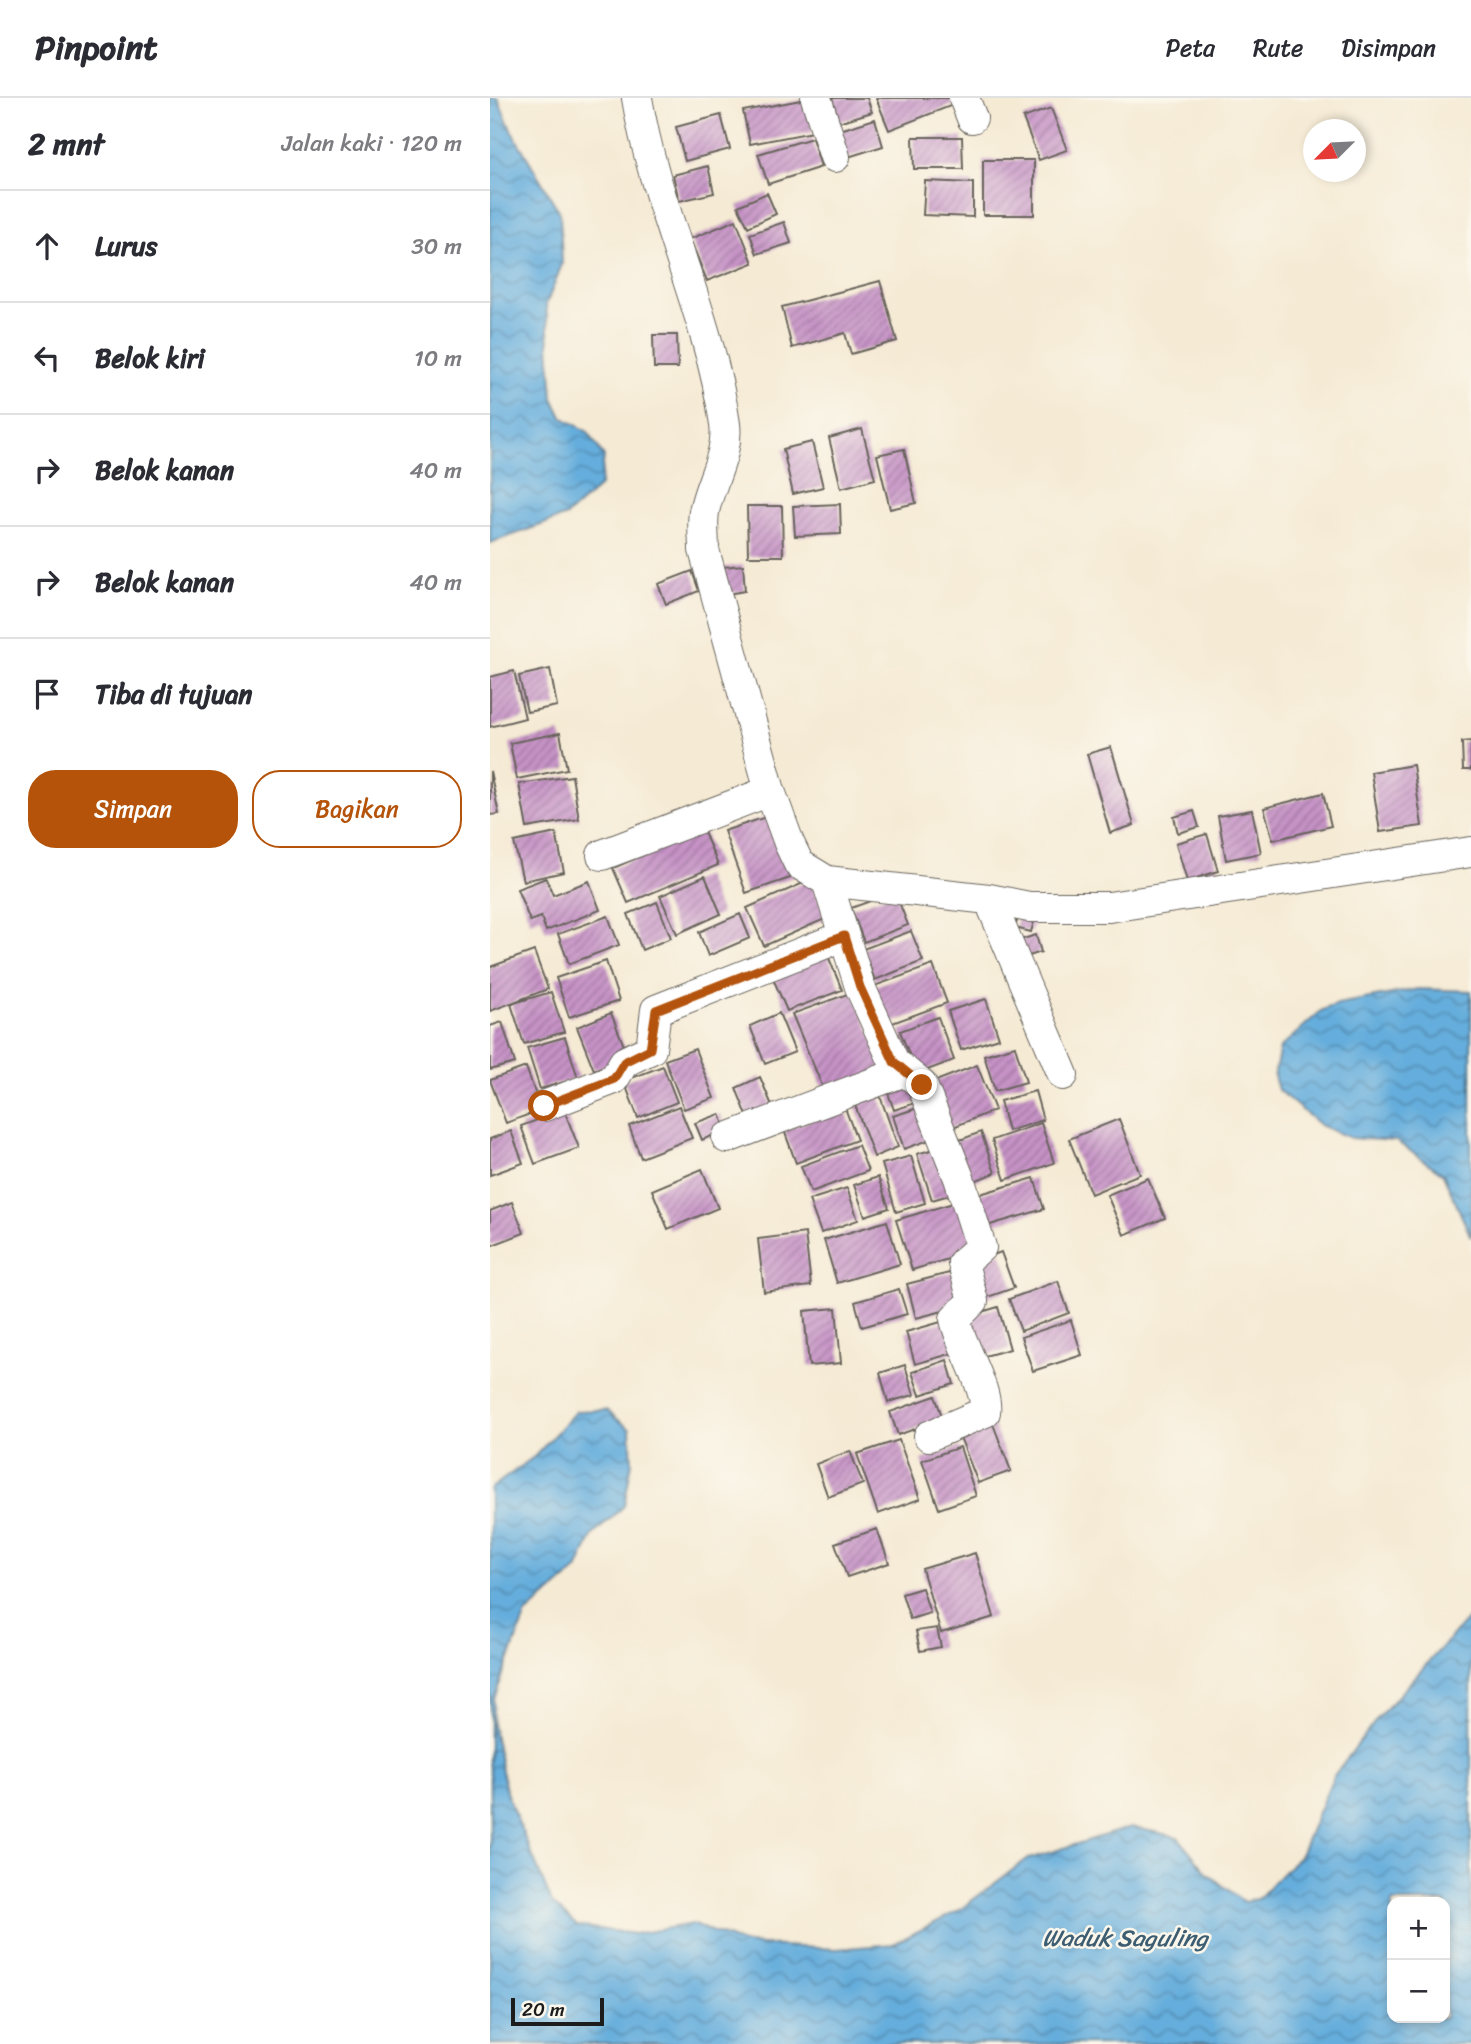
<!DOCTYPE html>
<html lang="id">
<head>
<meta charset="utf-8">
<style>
	body { margin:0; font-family:Sriracha,sans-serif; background:#f2f2f3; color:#2b2b33 }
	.controls { position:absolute; right:21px; bottom:21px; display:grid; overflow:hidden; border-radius:14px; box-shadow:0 4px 10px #0003 }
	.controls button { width:63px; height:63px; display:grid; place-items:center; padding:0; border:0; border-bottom:2px solid #e1e1e2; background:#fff; color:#2b2b33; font:35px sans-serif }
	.compass { position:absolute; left:813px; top:21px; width:63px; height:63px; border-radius:50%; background:#fff; box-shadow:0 4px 10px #0003; rotate:246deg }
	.scale { position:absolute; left:21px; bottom:18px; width:93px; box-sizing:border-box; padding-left:7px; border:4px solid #1c1c1c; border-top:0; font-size:19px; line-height:24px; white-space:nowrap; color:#1c1c1c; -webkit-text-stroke:5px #fbf7ec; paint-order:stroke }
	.stop { position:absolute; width:21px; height:21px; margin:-16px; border:5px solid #b45309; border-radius:50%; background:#fff }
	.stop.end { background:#b45309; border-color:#fff; box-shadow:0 2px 7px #0008 }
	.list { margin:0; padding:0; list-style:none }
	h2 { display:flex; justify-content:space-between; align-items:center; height:91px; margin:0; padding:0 28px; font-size:30px }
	h2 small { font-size:23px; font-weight:400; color:#7c7c81 }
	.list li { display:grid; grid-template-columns:46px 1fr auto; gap:21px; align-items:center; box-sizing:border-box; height:112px; padding:0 28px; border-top:2px solid #e1e1e2 }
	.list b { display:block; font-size:26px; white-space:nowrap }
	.list em { font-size:23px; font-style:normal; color:#7c7c81 }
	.actions { display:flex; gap:14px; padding:21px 28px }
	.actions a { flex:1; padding:16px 0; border:2px solid #b45309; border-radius:28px; text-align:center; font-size:24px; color:#b45309 }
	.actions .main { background:#b45309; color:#fff }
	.icon { flex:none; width:38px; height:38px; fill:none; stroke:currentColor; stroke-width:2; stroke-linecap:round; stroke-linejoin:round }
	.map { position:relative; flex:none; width:981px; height:1946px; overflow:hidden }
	header { display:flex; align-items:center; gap:42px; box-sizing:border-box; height:98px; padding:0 35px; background:#fff; border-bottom:2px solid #e1e1e2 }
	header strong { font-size:33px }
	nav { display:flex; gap:38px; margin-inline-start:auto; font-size:24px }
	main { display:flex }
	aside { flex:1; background:#fff }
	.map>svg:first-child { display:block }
	.water { fill:url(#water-waves); stroke:#40647c; stroke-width:2; fill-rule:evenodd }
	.building { fill:url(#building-hatch) }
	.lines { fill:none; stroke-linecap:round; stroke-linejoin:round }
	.street-casing { stroke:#68645c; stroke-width:32 }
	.street { stroke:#fff; stroke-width:30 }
	.route { stroke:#b45309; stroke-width:9 }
	.labels { text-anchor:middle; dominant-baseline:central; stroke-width:5; stroke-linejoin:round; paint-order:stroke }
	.water-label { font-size:24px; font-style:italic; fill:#3d5d72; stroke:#fbf7ec }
</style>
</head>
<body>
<header>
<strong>Pinpoint</strong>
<nav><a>Peta</a><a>Rute</a><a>Disimpan</a></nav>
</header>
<main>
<aside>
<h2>2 mnt<small>Jalan kaki · 120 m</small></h2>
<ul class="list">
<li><svg class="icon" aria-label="ahead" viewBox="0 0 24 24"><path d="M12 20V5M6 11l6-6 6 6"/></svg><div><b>Lurus</b></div><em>30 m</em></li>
<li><svg class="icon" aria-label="left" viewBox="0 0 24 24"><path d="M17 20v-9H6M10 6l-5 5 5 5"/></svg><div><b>Belok kiri</b></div><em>10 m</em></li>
<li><svg class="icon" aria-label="right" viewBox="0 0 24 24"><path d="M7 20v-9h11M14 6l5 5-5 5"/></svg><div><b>Belok kanan</b></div><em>40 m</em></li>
<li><svg class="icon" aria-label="right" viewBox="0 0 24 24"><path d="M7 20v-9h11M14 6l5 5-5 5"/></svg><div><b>Belok kanan</b></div><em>40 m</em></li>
<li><svg class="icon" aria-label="arrive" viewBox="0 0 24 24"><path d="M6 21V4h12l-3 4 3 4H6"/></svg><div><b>Tiba di tujuan</b></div></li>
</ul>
<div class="actions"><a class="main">Simpan</a><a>Bagikan</a></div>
</aside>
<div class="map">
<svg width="981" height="1946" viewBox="0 0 981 1946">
	<defs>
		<pattern id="water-waves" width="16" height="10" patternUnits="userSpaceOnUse" patternTransform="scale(1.75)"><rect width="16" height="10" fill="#65addc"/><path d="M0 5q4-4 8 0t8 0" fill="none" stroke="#528cb2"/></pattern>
		<pattern id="building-hatch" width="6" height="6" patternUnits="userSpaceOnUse" patternTransform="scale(1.75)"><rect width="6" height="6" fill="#c693c6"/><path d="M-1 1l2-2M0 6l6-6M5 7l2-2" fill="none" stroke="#a077a0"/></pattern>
	</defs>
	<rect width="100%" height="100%" fill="#fbf7ec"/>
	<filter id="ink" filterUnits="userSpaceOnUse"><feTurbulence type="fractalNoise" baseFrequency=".0143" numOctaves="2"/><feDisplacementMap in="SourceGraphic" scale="14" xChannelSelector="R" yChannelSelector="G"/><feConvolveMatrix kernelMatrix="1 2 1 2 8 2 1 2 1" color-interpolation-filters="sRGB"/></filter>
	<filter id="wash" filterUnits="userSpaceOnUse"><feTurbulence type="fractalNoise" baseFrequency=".00686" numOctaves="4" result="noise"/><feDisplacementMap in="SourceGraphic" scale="28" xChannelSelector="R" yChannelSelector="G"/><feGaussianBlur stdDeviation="1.57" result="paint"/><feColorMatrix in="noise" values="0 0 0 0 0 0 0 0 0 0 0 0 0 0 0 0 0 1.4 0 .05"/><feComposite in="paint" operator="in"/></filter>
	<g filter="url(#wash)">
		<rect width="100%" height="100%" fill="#f5ead4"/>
		<path class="water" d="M0 0H8L21 32 70 115 72 166 56 207 63 300 72 319 98 334 114 359 110 388 76 418 0 445Z
			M928 891 981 893V1139L953 1076 906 1043 861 1040 831 1028 788 992 784 978 790 950 832 912 848 906Z
			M116 1312 140 1331 142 1364 134 1408 102 1438 87 1472 36 1516 4 1601 2 1625 17 1697 62 1805 87 1828 145 1836 202 1826 255 1846 346 1851 403 1846 468 1813 536 1762 641 1729 688 1739 718 1776 754 1804 768 1801 810 1757 843 1679 888 1620 981 1517V1946H0V1391L45 1358 86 1313ZM955 1804V1920H902V1804Z"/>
		<g id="blocks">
			<path class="building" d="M342 0H377L382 14 349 24Z
				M386 0H461L463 7 399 32Z
				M316 1 323 34 260 46 253 13Z
				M561 10 577 52 549 62 533 20Z
				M231 17 240 51 195 63 186 29Z
				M385 21 393 48 355 60 347 33Z
				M423 39H472L473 71H424Z
				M322 40 331 69 278 86 268 56Z
				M493 62H544V117H493Z
				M218 68 224 95 189 103 183 77Z
				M435 83 483 85V119L433 117Z
				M277 95 286 116 258 129 248 108Z
				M246 122 263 165 217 183 200 141Z
				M294 124 301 145 267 156 260 136Z
				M390 183 407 243 361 256 355 235 302 250 292 209Z
				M163 237H187L188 270H164Z
				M372 331 385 381 351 390 339 340Z
				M322 344 333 389 303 396 293 351Z
				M414 351 426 405 400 411 387 357Z
				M350 406 351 436 305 438 303 408Z
				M257 408H292L293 458H258Z
				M253 467 255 493 237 496 233 469Z
				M202 473 209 493 176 506 168 486Z
				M60 571 67 608 37 614 29 578Z
				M24 573 35 620 0 629V579Z
				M70 635 77 671 27 681 20 645Z
				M981 643V672H973L972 644Z
				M621 649 644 727 620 735 597 656Z
				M923 667 932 728 890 734 881 674Z
				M0 673 9 716 0 717Z
				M82 678 89 721 37 730 29 686Z
				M833 695 841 728 783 742 774 710Z
				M762 712 771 755 736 762 728 718Z
				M704 713 709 729 688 735 684 719Z
				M285 716 306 778 256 795 234 733Z
				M213 732 228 767 138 805 123 770Z
				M66 735 74 774 33 783 24 744Z
				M717 736 728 773 697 783 686 745Z
				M215 778 231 816 187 836 170 798Z
				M56 780 63 797 99 783 110 812 56 833 51 819 40 823 27 791Z
				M320 782 337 820 274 848 257 810Z
				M405 794 418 827 374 844 361 810Z
				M167 804 181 840 152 852 138 816Z
				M250 816 260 840 218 858 209 834Z
				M529 816 545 820 541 834 525 830Z
				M118 818 129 847 79 866 68 836Z
				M421 833 433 863 385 882 373 851Z
				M546 837 551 854 536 859 530 842Z
				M334 848 352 892 297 913 279 871Z
				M44 853 58 891 0 913V869Z
				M116 863 129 903 79 919 66 880Z
				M443 867 457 905 397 927 384 888Z
				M61 894 74 934 34 946 21 906Z
				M363 894 397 975 336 997 302 916Z
				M496 901 509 940 471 952 458 913Z
				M121 915 138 958 104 972 87 929Z
				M289 915 305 954 275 966 260 928Z
				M448 919 464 962 427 976 410 933Z
				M12 924 25 965 0 972V928Z
				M75 939 88 980 50 991 37 950Z
				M525 948 536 984 505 993 494 957Z
				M205 951 224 1000 194 1011 175 962Z
				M487 967 505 1012 456 1032 438 986Z
				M173 968 187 1004 148 1020 134 983Z
				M36 969 51 1012 16 1025 0 982Z
				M270 979 283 1010 258 1020 246 990Z
				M422 987 428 1004 404 1012 398 995Z
				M545 993 553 1022 518 1033 510 1003Z
				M390 998 408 1049 384 1059 365 1007Z
				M189 1008 202 1040 151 1060 139 1028Z
				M431 1009 442 1041 414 1051 403 1018Z
				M355 1010 367 1042 306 1065 294 1032Z
				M74 1012 89 1050 45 1066 31 1028Z
				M230 1016 236 1032 212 1042 205 1025Z
				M629 1021 650 1076 601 1096 579 1041Z
				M551 1025 564 1065 515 1082 502 1042Z
				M21 1033 33 1065 0 1077V1041Z
				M491 1034 505 1075 474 1087 459 1046Z
				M368 1047 378 1073 321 1094 311 1068Z
				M451 1049 466 1095 442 1102 427 1056Z
				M421 1058 435 1105 406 1114 392 1066Z
				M212 1071 228 1110 178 1131 162 1092Z
				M388 1079 399 1110 375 1118 364 1087Z
				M544 1080 554 1111 490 1130 480 1099Z
				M658 1080 675 1120 634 1137 617 1097Z
				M357 1090 368 1122 331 1135 319 1102Z
				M470 1103 485 1153 422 1172 406 1122Z
				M22 1104 34 1135 0 1148V1113Z
				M397 1123 410 1166 347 1185 334 1142Z
				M315 1135 321 1188 274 1194 268 1141Z
				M511 1154 524 1190 489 1202 477 1167Z
				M467 1173 476 1207 426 1220 417 1186Z
				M568 1183 579 1215 531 1233 519 1201Z
				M409 1191 417 1216 372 1229 365 1204Z
				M508 1209 520 1251 484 1261 472 1220Z
				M346 1210 351 1265 319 1268 314 1213Z
				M458 1222 467 1254 425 1266 416 1234Z
				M581 1222 592 1257 543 1273 531 1239Z
				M457 1262 464 1286 430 1297 422 1274Z
				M415 1267 424 1297 398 1304 390 1275Z
				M445 1298 453 1321 408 1337 400 1314Z
				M503 1326 521 1373 488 1385 470 1339Z
				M409 1342 430 1401 388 1416 367 1356Z
				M470 1349 486 1398 449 1411 432 1362Z
				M360 1353 373 1386 338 1399 326 1366Z
				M387 1431 399 1465 357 1479 345 1445Z
				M485 1455 504 1519 451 1535 432 1471Z
				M432 1490 440 1515 420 1521 412 1496Z
				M447 1530 451 1549 430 1553 426 1533Z"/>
		</g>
	</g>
	<g filter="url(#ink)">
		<use href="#blocks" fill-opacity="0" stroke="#68645c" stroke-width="2"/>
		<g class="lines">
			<defs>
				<path id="street" d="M147 0C165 111 219 214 235 326 239 357 219 385 214 414 212 426 214 440 214 452L280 693 299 745 309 766 337 783 499 801 539 809H619L981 754
					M326 0 345 59
					M474 0 482 20
					M112 757 280 693
					M337 783 370 889 404 964 432 987 469 1080 491 1149 473 1165 483 1203 465 1221C470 1247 499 1292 495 1314L439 1338
					M499 801 573 977
					M54 1008 124 981 134 964 161 951 166 912 354 838
					M237 1040 415 973"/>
			</defs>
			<use href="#street" class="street-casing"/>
			<use href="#street" class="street"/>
		</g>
	</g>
	<g class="lines" filter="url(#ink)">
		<path class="route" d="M54 1008 124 981 134 964 160 951 166 912 354 838 370 889 404 964 432 987"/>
	</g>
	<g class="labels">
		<g class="water-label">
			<text x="635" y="1840">Waduk Saguling</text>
		</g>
	</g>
</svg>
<div class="controls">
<button>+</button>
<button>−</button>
</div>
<svg class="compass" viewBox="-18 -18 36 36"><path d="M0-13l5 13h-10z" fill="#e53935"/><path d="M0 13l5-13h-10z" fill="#7c7c81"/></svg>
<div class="scale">20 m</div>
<div class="stop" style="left:54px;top:1008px"></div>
<div class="stop end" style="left:432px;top:987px"></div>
</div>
</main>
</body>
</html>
